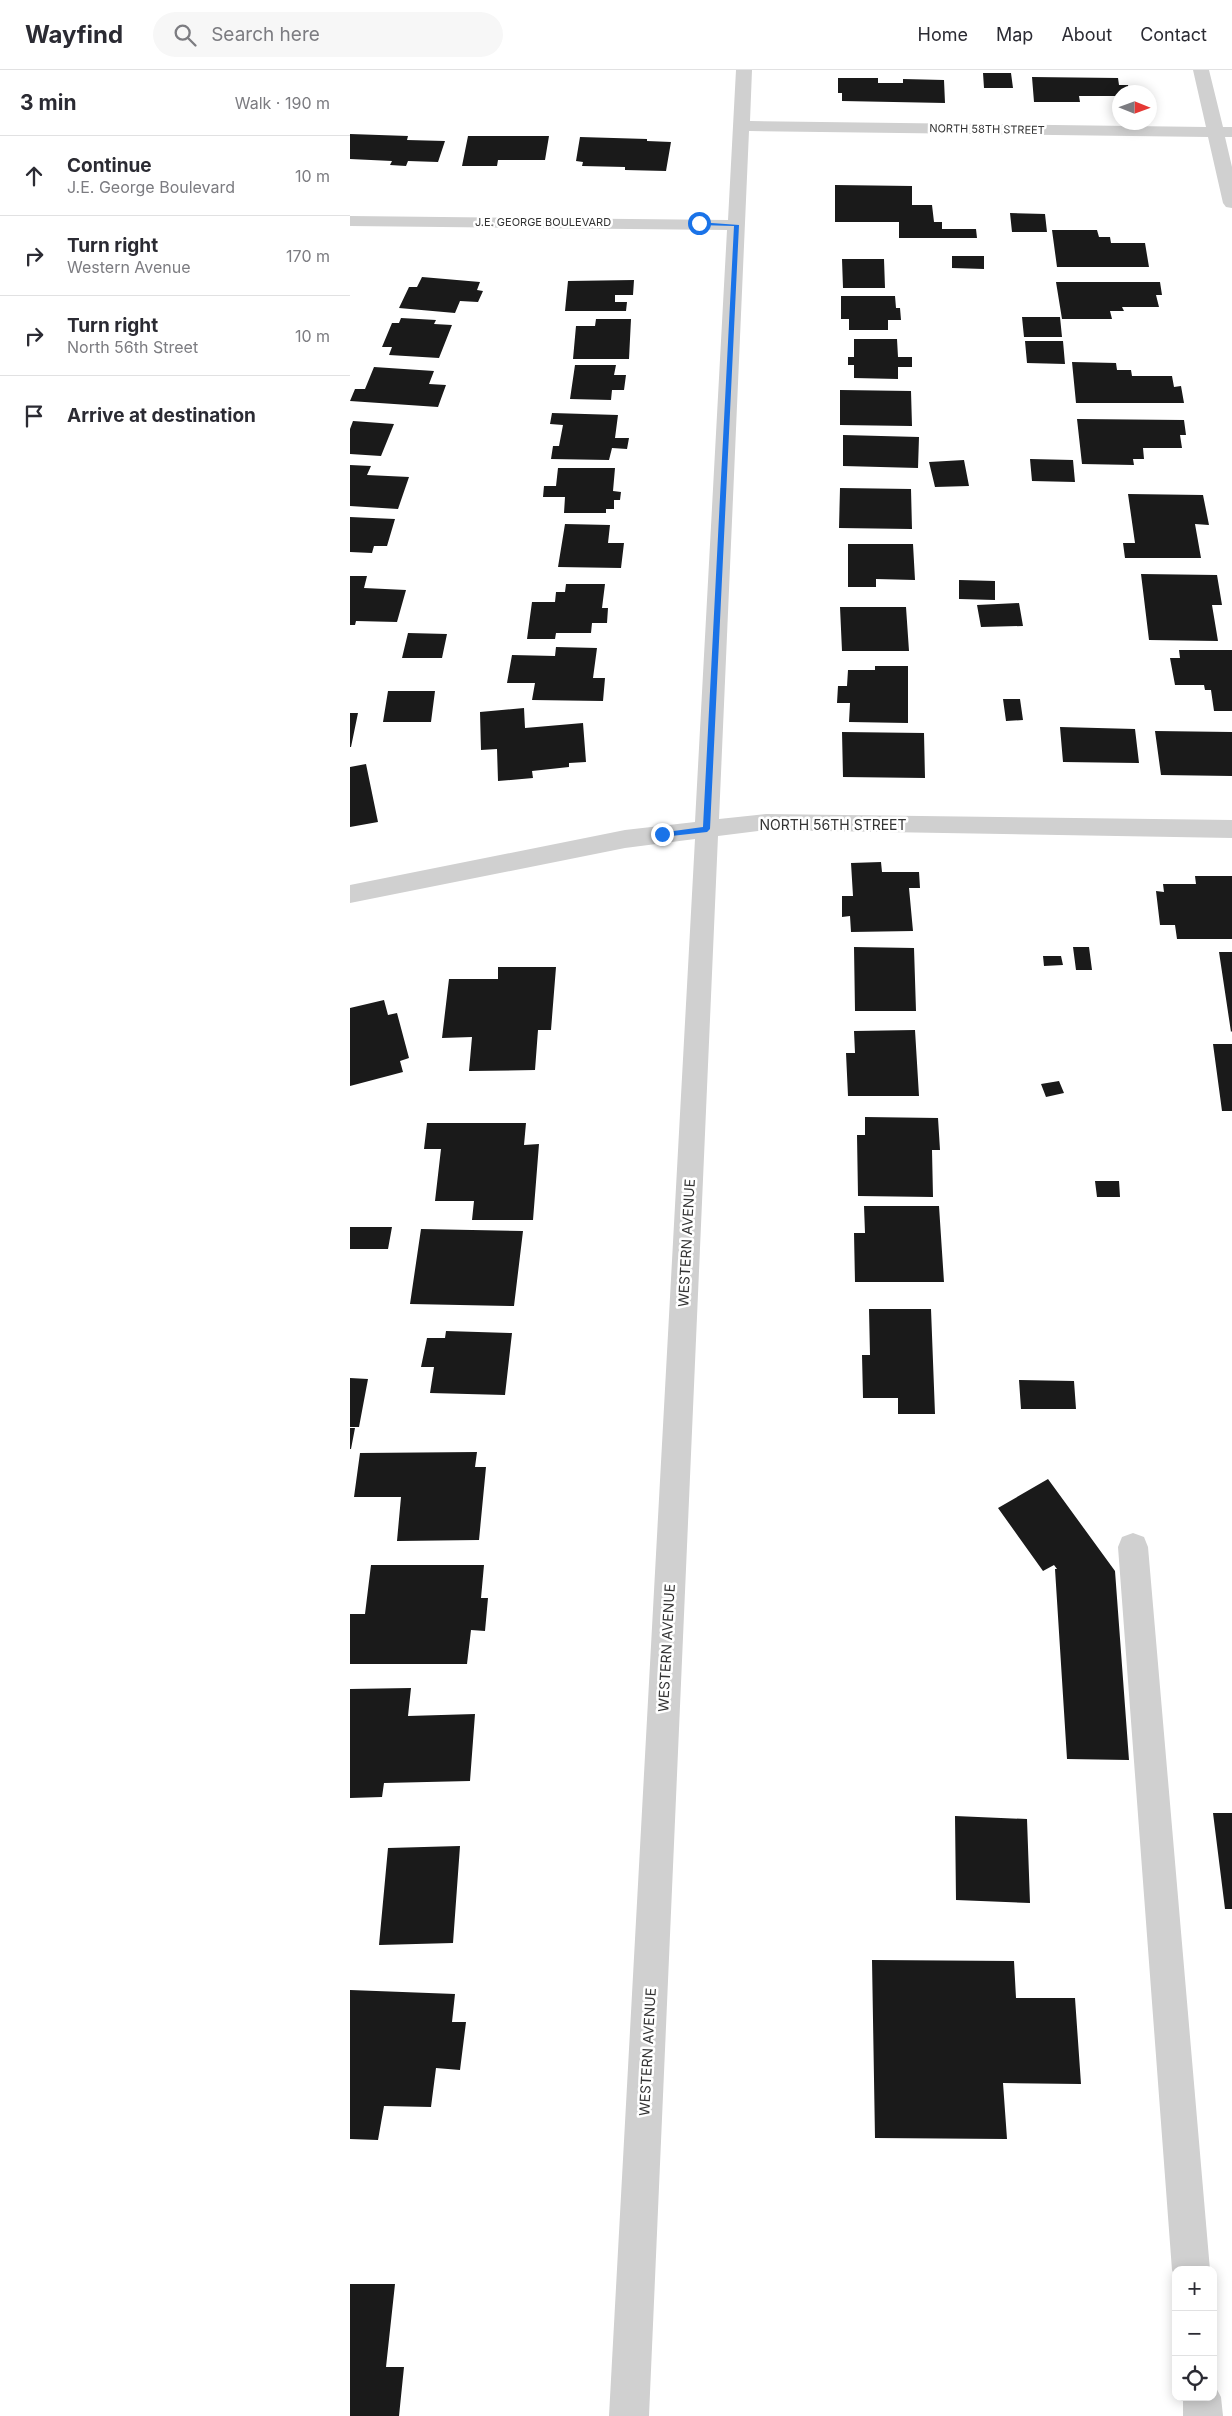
<!DOCTYPE html>
<html lang="en">
<head>
<meta charset="utf-8">
<style>
	body { margin:0; font-family:Inter,sans-serif; background:#f7f7f7; color:#2b2b33 }
	.controls { position:absolute; right:15px; bottom:15px; display:grid; overflow:hidden; border-radius:10px; box-shadow:0 2px 12px #0003 }
	.controls button { width:45px; height:45px; display:grid; place-items:center; padding:0; border:0; border-bottom:1px solid #e1e1e2; background:#fff; color:#2b2b33; font:25px sans-serif }
	.compass { position:absolute; left:762px; top:15px; width:45px; height:45px; border-radius:50%; background:#fff; box-shadow:0 2px 12px #0003; rotate:91deg }
	.stop { position:absolute; width:15px; height:15px; margin:-11px; border:4px solid #1a73e8; border-radius:50%; background:#fff }
	.stop.end { background:#1a73e8; border-color:#fff; box-shadow:0 1px 5px #0008 }
	.list { margin:0; padding:0; list-style:none }
	h2 { display:flex; justify-content:space-between; align-items:center; height:65px; margin:0; padding:0 20px; font-size:21px }
	h2 small { font-size:16px; font-weight:400; color:#7c7c81 }
	.list li { display:grid; grid-template-columns:32px 1fr auto; gap:15px; align-items:center; box-sizing:border-box; height:80px; padding:0 20px; border-top:1px solid #e1e1e2 }
	.list b { display:block; font-size:19px; white-space:nowrap }
	.list p { margin:0; font-size:16px; white-space:nowrap; color:#7c7c81 }
	.list em { font-size:16px; font-style:normal; color:#7c7c81 }
	.icon { flex:none; width:28px; height:28px; fill:none; stroke:currentColor; stroke-width:2; stroke-linecap:round; stroke-linejoin:round }
	.map { position:relative; flex:none; width:882px; height:2346px; overflow:hidden }
	header { display:flex; align-items:center; gap:30px; box-sizing:border-box; height:70px; padding:0 25px; background:#fff; border-bottom:1px solid #e1e1e2 }
	header strong { font-size:24px }
	nav { display:flex; gap:28px; margin-inline-start:auto; font-size:18px }
	.search { width:350px; height:45px; background:#f7f7f7; display:flex; align-items:center; gap:12px; box-sizing:border-box; padding:0 18px; border-radius:28px; color:#7c7c81; font-size:19px }
	main { display:flex }
	aside { flex:1; background:#fff }
	.map>svg:first-child { display:block }
	.building { fill:#1a1a1a }
	.lines { fill:none; stroke-linecap:round; stroke-linejoin:round }
	.minor { fill:#d0d0d0; fill-rule:evenodd }
	.route { fill:#1a73e8 }
	.labels { text-anchor:middle; dominant-baseline:central; stroke-width:5; stroke-linejoin:round; paint-order:stroke }
	.far-street-label { font-size:11px; fill:#333; stroke:#fff }
	.street-label { font-size:14px; fill:#333; stroke:#fff }
</style>
</head>
<body>
<header>
<strong>Wayfind</strong>
<div class="search"><svg class="icon" aria-label="search" viewBox="0 0 24 24"><circle cx="10" cy="10" r="6"/><path d="M15 15l6 6"/></svg>Search here</div>
<nav><a>Home</a><a>Map</a><a>About</a><a>Contact</a></nav>
</header>
<main>
<aside>
<h2>3 min<small>Walk · 190 m</small></h2>
<ul class="list">
<li><svg class="icon" aria-label="ahead" viewBox="0 0 24 24"><path d="M12 20V5M6 11l6-6 6 6"/></svg><div><b>Continue</b><p>J.E. George Boulevard</p></div><em>10 m</em></li>
<li><svg class="icon" aria-label="right" viewBox="0 0 24 24"><path d="M7 20v-9h11M14 6l5 5-5 5"/></svg><div><b>Turn right</b><p>Western Avenue</p></div><em>170 m</em></li>
<li><svg class="icon" aria-label="right" viewBox="0 0 24 24"><path d="M7 20v-9h11M14 6l5 5-5 5"/></svg><div><b>Turn right</b><p>North 56th Street</p></div><em>10 m</em></li>
<li><svg class="icon" aria-label="arrive" viewBox="0 0 24 24"><path d="M6 21V4h12l-3 4 3 4H6"/></svg><div><b>Arrive at destination</b></div></li>
</ul>
</aside>
<div class="map">
<svg width="882" height="2346" viewBox="0 0 882 2346">
	<rect width="100%" height="100%" fill="#fff"/>
	<path class="building" d="M633 3H661L663 18H634Z
		M682 7 768 8 769 15H778L779 22H770V26H729L730 32H684Z
		M488 8H528V13H553V9L594 10 595 33 492 31V23H488Z
		M0 64 58 66 57 70 95 71 88 92 58 91 56 96 40 95 42 91 0 89Z
		M118 66H199L195 90H148L147 96H112Z
		M230 67 297 69V71L321 72 316 101 275 100V97L232 96 233 92 226 91Z
		M485 115 562 116V135H582L584 152H592V159H626L627 168H549V152H485Z
		M660 143 695 144 697 162H662Z
		M702 160H747L749 167H760L761 173H795L799 197H707Z
		M602 186H634V199L602 198Z
		M492 189H534L535 218H493Z
		M72 207 130 212 127 220 133 221 128 232 110 231 105 243 49 238 59 217H67Z
		M284 210 283 225H265V232H277L276 241H215L218 211Z
		M706 212H810L812 225H806L809 237H772L774 241H760L762 249H712Z
		M491 226H545L546 238H550L551 250H538V260H499V249H491Z
		M672 247H710L712 267H674Z
		M51 248 86 250 84 254 102 255 89 288 39 285 42 277H32L42 253H49Z
		M246 249H281L279 289H223L226 256H245Z
		M504 269H547L548 287H562V297H548V309L504 308V295H498V287H504Z
		M675 271H713L715 294 677 293Z
		M722 292 766 293 767 300H781L782 306H822L824 317 831 316 834 333H726Z
		M225 295H266L264 305H276L274 320H262L261 330 220 329Z
		M24 297 84 301 79 314 96 315 88 337 0 331 5 319H15Z
		M490 320 561 321 562 356 490 355Z
		M202 343 268 345 265 368H279L277 379 262 378 259 390 201 389 203 376H209L213 355 200 354Z
		M727 349 834 350 836 365H830L832 378H793L794 389H783L784 395 732 394Z
		M3 351 44 354 31 386 0 384V359Z
		M493 365 569 367 568 398 493 396Z
		M680 389 723 390 725 412 682 411Z
		M614 390 619 416 585 417 579 392Z
		M0 395 21 396 17 405 59 407 48 439 0 436Z
		M208 398H265L263 421 271 422 270 430H264V439H256V443H214L215 427H193L194 416H206Z
		M490 418 561 419 562 459 489 458Z
		M778 424 853 425 859 455 845 454 851 488H775L773 473H785Z
		M0 447 45 449 37 476H24L22 483 0 482Z
		M215 454 260 455 258 473H274L271 498 208 497Z
		M498 474H563L565 510 526 509V517H498Z
		M791 504 867 505 872 535H862L868 571 799 570Z
		M0 506H17L14 518 56 520 47 552 6 551 5 555H0Z
		M609 510 645 511V530L609 529Z
		M216 514H255L252 538H258L257 553H242L241 563H206L205 569H177L182 532H205L206 522H215Z
		M669 533 673 556 631 557 627 535Z
		M490 537H556L559 581H492Z
		M58 563 97 564 92 588H52Z
		M206 577 247 578 243 608H255L253 631 182 630 185 613H157L162 585 205 586Z
		M829 580H882V641H864L861 620H855L854 615H825L820 588H830Z
		M525 596H558V653L499 652 500 633H487L488 616H497L498 600H525Z
		M38 621H85L81 652H33Z
		M653 629H670L673 650 656 651Z
		M174 638 175 658 233 653 236 692 219 693V697L182 701 183 708 148 711 147 679 131 680 130 642Z
		M0 643H8L1 677H0Z
		M710 657 785 659 789 693 713 692Z
		M805 661 882 662V706L811 705Z
		M492 662 574 663 575 708 493 707Z
		M16 694 28 752 0 757V697Z
		M531 792 532 802H569L570 818H559L563 861 501 862 500 846 492 847V826H503L501 793Z
		M845 806H882V869H827L825 855H810L806 821 814 822 813 814H846Z
		M504 877 564 878 566 941H505Z
		M723 877H739L742 900H726Z
		M869 882H882V961L881 962Z
		M693 886H711L713 895 694 896Z
		M148 897H206L201 960H188L185 1000 119 1001 122 967 92 968 99 909H148Z
		M34 930 38 945 47 943 59 988 50 991 53 1002 0 1016V938Z
		M565 960 569 1026H498L496 983H505L504 961Z
		M863 974H882V1041H872Z
		M709 1011 714 1023 696 1027 691 1014Z
		M515 1047 588 1048 590 1080H582L583 1127 508 1126 507 1065H515Z
		M77 1053H176L174 1075 189 1074 183 1150H122L124 1131H85L91 1079H74Z
		M745 1111H769L770 1127H747Z
		M514 1136H589L594 1212H505L504 1163H515Z
		M0 1157H42L38 1179H0Z
		M71 1159 173 1161 164 1236 60 1234Z
		M519 1239H581L585 1344H548V1328H513L512 1285H520Z
		M96 1261 162 1263 155 1325 80 1323 84 1297H71L77 1268H95Z
		M0 1308 18 1309 9 1357H0Z
		M669 1310 724 1311 726 1339H671Z
		M0 1358H5L1 1379H0Z
		M127 1382 125 1397H136L129 1470 47 1471 51 1427H4L10 1383Z
		M698 1409 765 1501 779 1690 717 1689 705 1499H707L704 1495 693 1501 648 1438Z
		M21 1495H134L131 1528H138L135 1561 121 1560 117 1594H0V1544H15Z
		M61 1618 58 1646 125 1644 120 1711 34 1713 32 1727 0 1728V1619Z
		M863 1743H882V1839H875Z
		M605 1746 677 1749 680 1833 606 1830Z
		M110 1776 103 1873 29 1875 38 1778Z
		M522 1890 664 1891 666 1928H725L731 2014 653 2013 657 2069 525 2068Z
		M0 1920 105 1924 102 1952H116L110 2000 86 1998 81 2037 34 2036 28 2070 0 2069Z
		M0 2214H45L36 2297H54L49 2346H0Z"/>
	<g class="lines">
		<path class="minor" d="M386 0H402L400 51 856 57 843 0H859L873 57H882V67H875L882 97V138L876 137 873 133 858 67 399 61 369 749 416 744 882 750V768L416 760 368 766 299 2346H259L345 769 275 778 0 833V815L275 760 345 752 377 160 0 156V146L378 150Z
			M783 1463 794 1467 798 1477 860 2200H826V2209L822 2200 768 1477 772 1467Z
			M863 2312 871 2327 873 2346H833V2327H863Z"/>
	</g>
	<path class="route" d="M348 152 389 155 360 759 357 762 312 767 309 766V763L353 757 384 156 349 155Z"/>
	<g class="labels">
		<g class="far-street-label">
			<text transform="translate(637 59) rotate(1)">NORTH 58TH STREET</text>
			<text x="193" y="152">J.E. GEORGE BOULEVARD</text>
		</g>
		<g class="street-label">
			<text x="483" y="754">NORTH 56TH STREET</text>
			<text transform="translate(336 1173) rotate(-87)">WESTERN AVENUE</text>
			<text transform="translate(316 1578) rotate(-87)">WESTERN AVENUE</text>
			<text transform="translate(297 1982) rotate(-87)">WESTERN AVENUE</text>
		</g>
	</g>
</svg>
<div class="controls">
<button>+</button>
<button>−</button>
<button><svg class="icon" aria-label="locate" viewBox="0 0 24 24"><circle cx="12" cy="12" r="6"/><path d="M12 2v4M12 18v4M2 12h4M18 12h4"/></svg></button>
</div>
<svg class="compass" viewBox="-18 -18 36 36"><path d="M0-13l5 13h-10z" fill="#e53935"/><path d="M0 13l5-13h-10z" fill="#7c7c81"/></svg>
<div class="stop" style="left:349px;top:153px"></div>
<div class="stop end" style="left:312px;top:764px"></div>
</div>
</main>
</body>
</html>
